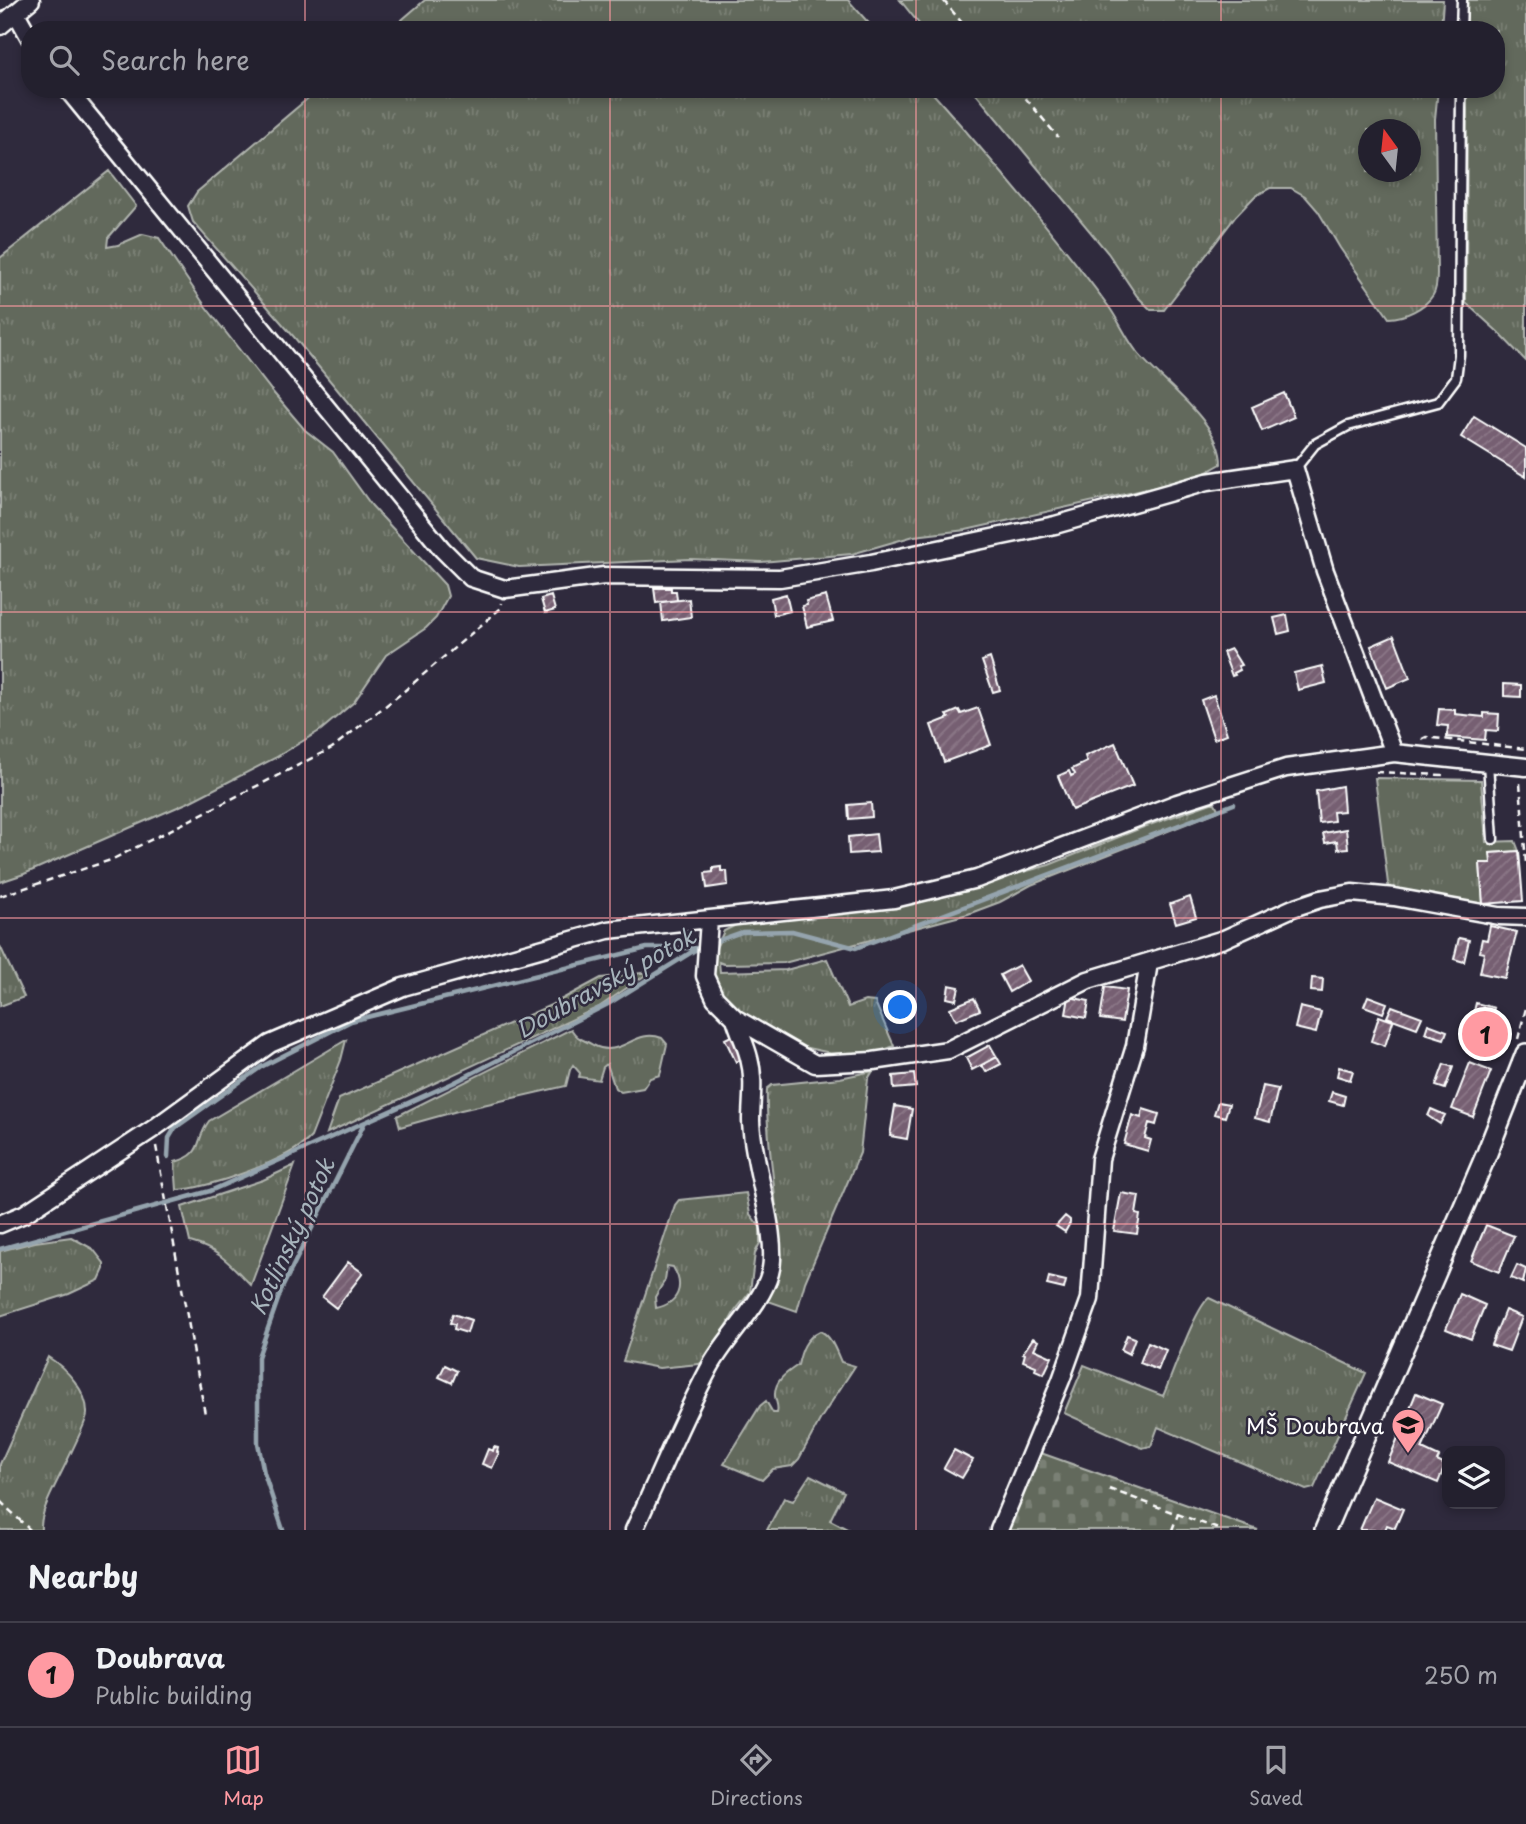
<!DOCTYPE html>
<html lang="en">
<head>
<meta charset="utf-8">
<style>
	body { margin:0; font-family:"Playpen Sans",sans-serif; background:#2b2836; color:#f1f3f6 }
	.controls { position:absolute; right:21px; bottom:21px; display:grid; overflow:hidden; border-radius:14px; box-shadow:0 4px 10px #0003 }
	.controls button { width:63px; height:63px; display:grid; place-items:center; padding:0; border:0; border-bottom:2px solid #403e4a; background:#23202e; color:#f1f3f6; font:35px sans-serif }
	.compass { position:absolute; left:1358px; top:119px; width:63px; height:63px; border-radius:50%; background:#23202e; box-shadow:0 4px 10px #0003; rotate:345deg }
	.you { position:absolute; left:901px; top:1008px; width:24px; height:24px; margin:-18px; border:5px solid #fff; border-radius:50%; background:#1a73e8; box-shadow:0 0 0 10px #1a73e833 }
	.badge { display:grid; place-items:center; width:46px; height:46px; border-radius:50%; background:#ff9aa2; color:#111; font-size:23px; font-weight:700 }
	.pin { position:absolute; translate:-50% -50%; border:4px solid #fff; box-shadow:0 2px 7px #0006 }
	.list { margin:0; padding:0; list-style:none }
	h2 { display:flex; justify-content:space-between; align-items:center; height:91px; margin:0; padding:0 28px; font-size:30px }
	h2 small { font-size:23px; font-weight:400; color:#a3a3aa }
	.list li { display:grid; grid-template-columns:46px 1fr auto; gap:21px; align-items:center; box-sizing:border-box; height:105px; padding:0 28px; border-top:2px solid #403e4a }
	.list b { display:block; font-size:26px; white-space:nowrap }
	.list p { margin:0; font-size:23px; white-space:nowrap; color:#a3a3aa }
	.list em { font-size:23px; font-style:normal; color:#a3a3aa }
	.icon { flex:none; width:38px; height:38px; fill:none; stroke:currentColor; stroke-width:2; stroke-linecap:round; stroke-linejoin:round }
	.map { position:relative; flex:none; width:1526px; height:1530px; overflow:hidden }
	.search { position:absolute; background:#23202e; box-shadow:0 4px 10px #0003; left:21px; right:21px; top:21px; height:77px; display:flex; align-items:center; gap:18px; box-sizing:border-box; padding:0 24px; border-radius:28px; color:#a3a3aa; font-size:26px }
	.sheet { height:196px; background:#23202e }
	nav { display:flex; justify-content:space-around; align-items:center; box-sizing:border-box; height:98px; border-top:2px solid #403e4a; background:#23202e; font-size:19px; color:#a3a3aa }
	nav a { display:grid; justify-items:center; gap:4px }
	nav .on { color:#ff9aa2 }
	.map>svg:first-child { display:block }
	.grass { fill:url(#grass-tufts); stroke:#b0b4ae; stroke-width:2; fill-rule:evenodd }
	.cemetery { fill:url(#cemetery-stones); stroke:#b0b4ae; stroke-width:2 }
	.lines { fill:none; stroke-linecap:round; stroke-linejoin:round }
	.stream { stroke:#95a4ae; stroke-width:4.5 }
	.building { fill:url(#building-hatch); stroke:#fff; stroke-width:2 }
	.service-casing { stroke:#fff; stroke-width:13 }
	.minor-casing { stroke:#fff; stroke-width:21 }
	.tertiary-casing { stroke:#fff; stroke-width:24 }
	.path { stroke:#fff; stroke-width:2.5; stroke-dasharray:7 5; stroke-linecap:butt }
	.service { stroke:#2f2a3d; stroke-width:8 }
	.minor { stroke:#2f2a3d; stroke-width:16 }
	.tertiary { stroke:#2f2a3d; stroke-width:19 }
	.grid { fill:none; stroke:#ff9aa2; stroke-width:2; stroke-opacity:0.55 }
	.labels { text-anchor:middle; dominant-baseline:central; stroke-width:5; stroke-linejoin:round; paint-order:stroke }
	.poi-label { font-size:21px; fill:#fff; stroke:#2f2a3d; text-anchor:end }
	.water-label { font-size:23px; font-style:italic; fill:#a7b4bc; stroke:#2f2a3d }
</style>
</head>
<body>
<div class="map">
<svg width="1526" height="1530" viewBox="0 0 1526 1530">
	<defs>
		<pattern id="grass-tufts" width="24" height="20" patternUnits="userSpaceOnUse" patternTransform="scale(1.75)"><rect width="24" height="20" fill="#62695c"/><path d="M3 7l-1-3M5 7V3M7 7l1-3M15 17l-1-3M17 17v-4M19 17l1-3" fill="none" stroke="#7a8074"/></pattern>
		<pattern id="cemetery-stones" width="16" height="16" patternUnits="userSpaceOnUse" patternTransform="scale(1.75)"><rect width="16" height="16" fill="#62695c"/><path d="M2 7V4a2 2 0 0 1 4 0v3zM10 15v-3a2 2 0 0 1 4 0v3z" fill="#7a8074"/></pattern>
		<pattern id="building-hatch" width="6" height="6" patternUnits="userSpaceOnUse" patternTransform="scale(1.75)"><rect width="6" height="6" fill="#765f72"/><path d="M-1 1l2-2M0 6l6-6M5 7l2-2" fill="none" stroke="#8b7787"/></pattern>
	</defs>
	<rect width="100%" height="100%" fill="#2f2a3d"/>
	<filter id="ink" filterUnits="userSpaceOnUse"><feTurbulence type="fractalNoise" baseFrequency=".0143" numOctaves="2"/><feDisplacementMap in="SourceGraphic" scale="14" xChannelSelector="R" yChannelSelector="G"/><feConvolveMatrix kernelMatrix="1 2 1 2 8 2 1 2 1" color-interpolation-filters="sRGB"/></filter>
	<g filter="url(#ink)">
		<path class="grass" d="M425 0H848L875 30H390Z
			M900 0H1443L1441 30H924Z
			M1467 0H1526V361L1497 331 1466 303 1467 89H1496V30H1467Z
			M319 89H929C991 159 1053 231 1109 307 1119 321 1126 338 1137 352 1162 383 1221 421 1221 464L1196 478 966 530 914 536 852 554 761 562 690 559 519 567 476 558 294 337 193 222 188 206 197 192Z
			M972 89H1438L1435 119 1437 273C1437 280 1437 289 1433 295 1425 308 1404 318 1389 318L1340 248 1318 211 1305 196 1291 188H1270L1255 196 1236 216 1164 310H1151L1137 296 1108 253ZM1368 130H1410V172H1368Z
			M109 171 136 206 108 238 107 247 118 245 143 234 159 238 206 307 271 390 305 430 333 452 372 506 445 585 448 596 436 618 426 628 386 655 354 702 321 730 275 758 189 802 24 874 0 882V258Z
			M1375 778 1481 780 1486 842 1515 841 1519 851 1491 853V863L1480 864 1483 904 1480 909 1389 892Z
			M1211 803H1215L1219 811 1031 885 1000 902 968 914 784 963 724 964 719 962 720 972 786 970 827 959 848 1007 865 1001 875 1002 894 1046 874 1054 834 1056 826 1052 798 1046 739 1019 713 981 714 952 724 931 742 922 907 904 1049 865 1141 828Z
			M0 946 24 997 0 1006Z
			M650 972 599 1007 327 1133 339 1099 551 1005 601 978Z
			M571 1029C578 1040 583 1039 593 1045 622 1060 634 1027 662 1038L667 1044 660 1075 650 1078 643 1088 621 1092 615 1088 607 1064 603 1067 599 1080 579 1077 580 1073 573 1065 570 1070 566 1086 461 1110 400 1127 397 1116Z
			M346 1040 341 1060 311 1137C290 1160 207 1189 177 1190L175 1162C205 1154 194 1141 209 1121Z
			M873 1071 868 1079 860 1153 805 1282 797 1311 768 1301C791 1239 764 1156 767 1089L772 1085 840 1078Z
			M295 1165 251 1285C230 1264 220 1250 190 1242L182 1207 263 1180Z
			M746 1193 750 1214 760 1227V1243L755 1253 750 1292 735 1311 709 1358 699 1364 659 1368 623 1361 675 1205 679 1200ZM667 1266 673 1267C685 1286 679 1303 656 1308L655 1297 665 1280Z
			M71 1237 93 1249 104 1263V1269L99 1280 69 1294 0 1316V1251L35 1242Z
			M1209 1298 1366 1373 1314 1488 1306 1490 1158 1427 1151 1446 1142 1448 1064 1413 1084 1365 1163 1396C1172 1376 1195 1308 1209 1298Z
			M820 1331C831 1335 836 1351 841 1362L855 1366 821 1418 799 1459 792 1466 773 1469 762 1480 724 1464 760 1406 766 1401 773 1413H777C779 1406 776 1403 775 1396 774 1381 786 1373 798 1365 801 1351 805 1338 820 1331Z
			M48 1357C66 1368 88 1392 87 1414 87 1424 57 1480 51 1494 46 1505 40 1518 41 1530H0V1464Z
			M810 1475 844 1492 830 1520 849 1530H767L784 1498 793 1501Z"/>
		<path class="cemetery" d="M1038 1452 1258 1530H1005Z"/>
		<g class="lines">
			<path class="stream" d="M711 943 742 932 792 931 856 948 1234 804
				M168 1157 169 1138 175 1128 261 1067 351 1021 647 948H695
				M0 1249 210 1191 453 1083 608 1004 703 945
				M283 1530 264 1473 258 1443V1357L282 1288 364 1124"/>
		</g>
		<path class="building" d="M1284 393 1294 417 1262 431 1252 407Z
			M1474 416 1526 448V477L1461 437Z
			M654 588H671V591H676L677 600 656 603Z
			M786 594 790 611 774 615 771 598Z
			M551 596 555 610 545 613 541 599Z
			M826 596 833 621 807 627 802 606 807 605 806 601Z
			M689 599 691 617 663 621 661 602Z
			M1287 615 1290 631 1278 634 1274 618Z
			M1394 636 1410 678 1387 688 1371 646Z
			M1231 649 1241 665 1238 666 1240 670 1234 673 1235 675 1232 676 1223 652Z
			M990 658 1000 690 993 692 982 661Z
			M1322 666 1326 683 1298 690 1294 673Z
			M1504 684 1521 685V697L1504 696Z
			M1214 695 1227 734 1214 739 1201 700Z
			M978 708 991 745 944 762 931 725 949 718 947 715 959 710 961 714Z
			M1439 709 1455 710V714L1484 717V713L1499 714 1498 731 1486 730 1485 740 1447 737 1448 726 1437 725Z
			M1115 743 1133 786 1072 810 1058 776 1069 771 1071 776 1075 774 1072 769 1087 762 1085 756Z
			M1342 786 1344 811 1333 812 1334 821 1319 823 1316 791Z
			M871 803 872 817 849 819 848 805Z
			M1346 829 1348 848 1338 849 1337 841 1325 843 1323 833Z
			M876 834 878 852 849 854 848 837Z
			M1519 851 1523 901 1483 904 1480 863H1491L1490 853Z
			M721 867V871H727L728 885 707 888 705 873 713 872V868Z
			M1190 897 1196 917 1176 923 1170 904Z
			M1490 926 1517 932 1505 978 1480 973 1484 953 1479 952 1482 939 1487 940Z
			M1459 938 1469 940 1464 962 1454 959Z
			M1019 965 1028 981 1009 992 1000 975Z
			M1312 978 1323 979 1322 992 1311 991Z
			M949 985 959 987 956 1000 947 998Z
			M1105 987 1127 990 1122 1022 1100 1019Z
			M1368 996 1387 1003 1383 1013 1364 1006Z
			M1069 997 1089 1001 1086 1018 1066 1014Z
			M974 998 980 1010 956 1020 950 1008Z
			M1476 1003 1494 1008 1493 1011 1497 1013 1495 1022 1499 1023V1028L1494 1035 1491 1047 1467 1040Z
			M1392 1006 1422 1017 1417 1028 1387 1017Z
			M1300 1007 1321 1012 1316 1033 1295 1028Z
			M1379 1016 1393 1021 1385 1046 1371 1041Z
			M1428 1024 1447 1031 1444 1039 1425 1033Z
			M735 1034 745 1058 736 1062 725 1039Z
			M990 1045 997 1057 972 1070 966 1058Z
			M997 1057 1001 1064 986 1072 982 1065Z
			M1470 1063 1491 1071 1473 1117 1452 1109Z
			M1444 1064 1453 1067 1445 1089 1436 1086Z
			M1339 1067 1353 1071 1350 1080 1337 1076Z
			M914 1074 916 1087 894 1089 893 1076Z
			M1263 1086 1278 1089 1270 1122 1255 1118Z
			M1332 1092 1345 1096 1343 1105 1329 1101Z
			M1218 1102 1229 1104 1225 1117 1214 1114Z
			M895 1106 912 1109 907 1139 890 1136Z
			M1143 1109 1159 1114 1156 1125 1149 1123 1145 1138 1151 1140 1148 1151 1124 1144 1132 1115 1141 1118Z
			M1431 1109 1445 1115 1440 1124 1428 1116Z
			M1121 1193 1139 1196 1136 1214 1140 1215 1137 1234 1114 1231Z
			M1065 1216 1070 1220V1223L1065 1232 1056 1226Z
			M1486 1225 1514 1236 1499 1272 1471 1261Z
			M348 1262 363 1273 336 1308 322 1297Z
			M1517 1265 1526 1269 1523 1283 1511 1278Z
			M1049 1277 1066 1281 1064 1289 1047 1285Z
			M1460 1294 1485 1305 1471 1339 1446 1329Z
			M1505 1310 1522 1317 1509 1351 1491 1345Z
			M453 1314 471 1320 467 1333 454 1329 455 1324 450 1323Z
			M1127 1335 1135 1338 1129 1354 1121 1350Z
			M1033 1338 1038 1341 1034 1349 1052 1357 1044 1374 1035 1370 1036 1366 1023 1361 1025 1354 1023 1353Z
			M1148 1342 1166 1350 1158 1370 1140 1363Z
			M445 1365 457 1371 452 1383 439 1377Z
			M1416 1393 1442 1404 1422 1449 1439 1457 1437 1461 1445 1465 1438 1483 1388 1462Z
			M494 1447 498 1448 497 1452 499 1453 492 1468 482 1464 488 1449 493 1451Z
			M954 1450 973 1460 962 1478 944 1468Z
			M1374 1497 1403 1509 1395 1528 1387 1525 1385 1530H1360Z"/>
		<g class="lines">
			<defs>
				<path id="service" d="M1461 30 1462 0
					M1295 469 1315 444 1348 426 1438 402 1456 378 1459 355 1461 89
					M1488 763 1493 839"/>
				<path id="minor" d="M16 13 30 38
					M0 26 31 0
					M67 89 442 549 471 578 505 589 604 576 780 578 871 563 1055 525 1207 482 1295 469 1325 571 1394 753
					M709 920 705 976 715 998 735 1018 815 1064 873 1061 948 1050 1088 980 1224 939 1293 908 1320 899 1352 893 1394 897 1499 916 1526 917
					M0 1224 24 1214 153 1129 270 1044 403 987 608 930 894 899 977 879 1177 803 1286 768 1394 753 1526 767
					M634 1530C659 1476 682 1419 710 1367 726 1337 762 1304 770 1273 780 1237 752 1163 751 1121 751 1100 755 1080 749 1058 746 1045 739 1032 735 1018
					M999 1530 1061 1380 1090 1299 1100 1159 1135 1046 1149 963"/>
				<path id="tertiary" d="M1325 1530 1487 1153 1526 1054"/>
			</defs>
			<use href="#service" class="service-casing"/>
			<use href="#minor" class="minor-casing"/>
			<use href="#tertiary" class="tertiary-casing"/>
			<path class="path" d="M943 0 968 30
				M1018 89 1058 137
				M1422 739 1426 737 1526 749
				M1376 772 1443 775
				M1520 783 1526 864
				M0 896 111 860 332 748 403 692 501 608 502 603
				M1518 1039 1526 1008
				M156 1146 205 1414
				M1109 1489 1221 1530
				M0 1501 30 1530
				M1172 1530 1178 1514"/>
			<use href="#service" class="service"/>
			<use href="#minor" class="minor"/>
			<use href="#tertiary" class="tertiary"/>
		</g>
	</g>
	<path class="grid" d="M305 0V30M610 0V30M916 0V30M1221 0V30M305 89V1530M610 89V1530M916 89V1530M1221 89V1530M0 306H1526M0 612H1526M0 918H1526M0 1224H1526"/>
	<defs>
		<symbol id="school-pin" viewBox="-11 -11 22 30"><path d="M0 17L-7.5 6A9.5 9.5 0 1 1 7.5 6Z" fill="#ff9aa2" stroke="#2f2a3d"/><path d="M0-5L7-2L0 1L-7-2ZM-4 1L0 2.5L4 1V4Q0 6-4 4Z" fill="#111"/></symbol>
	</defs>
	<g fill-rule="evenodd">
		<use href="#school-pin" x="1389" y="1406" width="38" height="52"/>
	</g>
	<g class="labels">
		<g class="poi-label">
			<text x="1384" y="1425">MŠ Doubrava</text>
		</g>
		<g class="water-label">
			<text transform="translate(605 982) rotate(-29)">Doubravský potok</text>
			<text transform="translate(291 1236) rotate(-65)">Kotlinský potok</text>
		</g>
	</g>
</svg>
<div class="controls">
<button><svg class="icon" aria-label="layers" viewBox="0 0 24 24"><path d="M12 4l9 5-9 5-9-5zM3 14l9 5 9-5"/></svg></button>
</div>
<svg class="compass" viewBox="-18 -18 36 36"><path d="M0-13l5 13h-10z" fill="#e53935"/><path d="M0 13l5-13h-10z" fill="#a3a3aa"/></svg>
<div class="you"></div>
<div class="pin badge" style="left:1485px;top:1034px">1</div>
<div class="search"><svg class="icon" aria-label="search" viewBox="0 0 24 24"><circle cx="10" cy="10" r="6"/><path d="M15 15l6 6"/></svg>Search here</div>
</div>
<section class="sheet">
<h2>Nearby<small></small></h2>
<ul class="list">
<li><span class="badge">1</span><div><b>Doubrava</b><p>Public building</p></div><em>250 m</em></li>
</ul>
</section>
<nav>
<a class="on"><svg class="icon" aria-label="map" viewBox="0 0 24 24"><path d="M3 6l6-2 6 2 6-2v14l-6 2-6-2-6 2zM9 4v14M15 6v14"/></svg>Map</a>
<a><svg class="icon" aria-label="directions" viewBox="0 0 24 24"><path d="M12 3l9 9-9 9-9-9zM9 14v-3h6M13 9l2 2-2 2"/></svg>Directions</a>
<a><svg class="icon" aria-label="saved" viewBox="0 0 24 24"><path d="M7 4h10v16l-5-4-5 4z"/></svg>Saved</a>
</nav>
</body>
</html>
